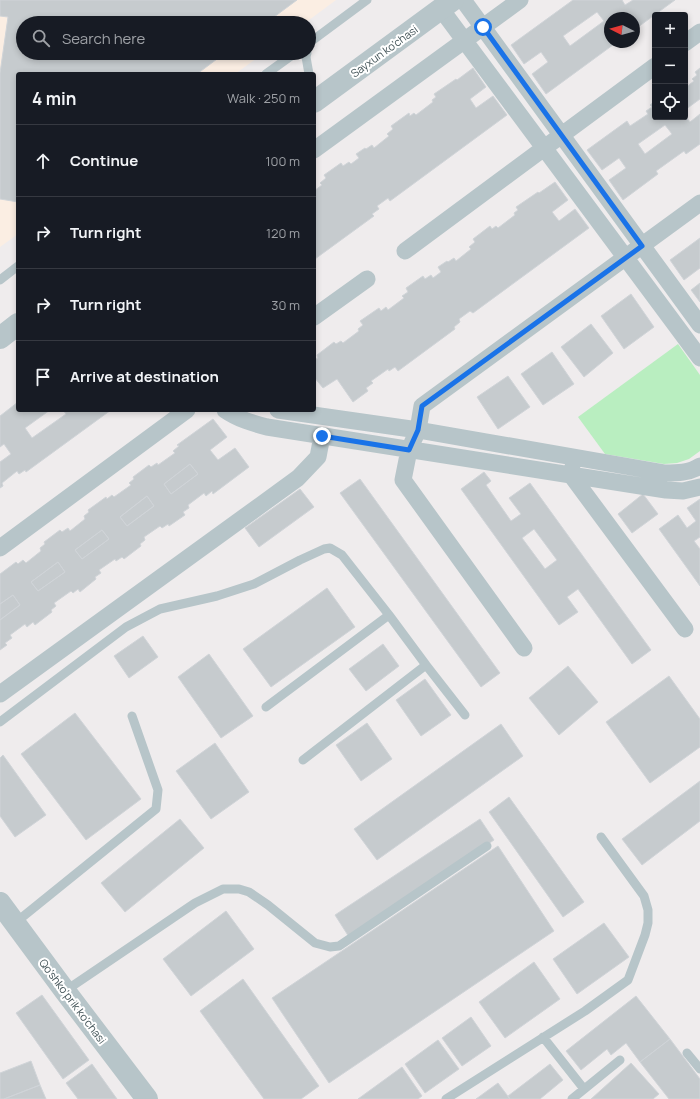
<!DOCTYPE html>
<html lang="en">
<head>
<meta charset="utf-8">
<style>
	body { margin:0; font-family:Manrope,sans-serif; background:#242831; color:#f1f3f6 }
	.controls { position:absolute; right:12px; top:12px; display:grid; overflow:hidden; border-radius:4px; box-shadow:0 2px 6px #0003 }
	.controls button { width:36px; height:36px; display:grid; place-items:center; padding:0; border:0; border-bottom:1px solid #363941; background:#171b24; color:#f1f3f6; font:20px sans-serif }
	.compass { position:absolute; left:604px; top:12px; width:36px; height:36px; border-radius:50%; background:#171b24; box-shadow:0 2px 6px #0003; rotate:276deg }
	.stop { position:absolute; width:12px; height:12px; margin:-9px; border:3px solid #1a73e8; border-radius:50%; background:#fff }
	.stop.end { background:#1a73e8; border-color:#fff; box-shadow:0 1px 4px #0008 }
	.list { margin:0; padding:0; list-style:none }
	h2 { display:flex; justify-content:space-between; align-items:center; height:52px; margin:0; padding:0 16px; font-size:17px }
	h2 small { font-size:13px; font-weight:400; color:#9ea1a6 }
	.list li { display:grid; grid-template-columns:26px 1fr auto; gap:12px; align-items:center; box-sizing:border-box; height:72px; padding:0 16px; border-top:1px solid #363941 }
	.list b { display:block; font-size:15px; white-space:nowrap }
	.list em { font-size:13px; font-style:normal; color:#9ea1a6 }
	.icon { flex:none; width:22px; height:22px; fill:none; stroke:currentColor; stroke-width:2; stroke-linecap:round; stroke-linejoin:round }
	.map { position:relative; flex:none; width:700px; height:1099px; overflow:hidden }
	.search { position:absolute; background:#171b24; box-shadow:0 2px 6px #0003; left:16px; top:16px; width:300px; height:44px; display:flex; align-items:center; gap:10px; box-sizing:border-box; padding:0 14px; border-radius:22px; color:#9ea1a6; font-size:15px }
	.panel { position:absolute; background:#171b24; box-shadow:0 2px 6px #0003; left:16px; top:72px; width:300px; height:340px; border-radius:4px }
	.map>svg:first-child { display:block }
	.commercial { fill:#fbeee3 }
	.green { fill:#b9eec0 }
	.building { fill:#c6cbce; stroke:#d0d4d8; fill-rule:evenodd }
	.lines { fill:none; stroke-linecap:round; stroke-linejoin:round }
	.service { stroke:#b7c5c9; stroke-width:9 }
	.minor { stroke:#b7c5c9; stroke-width:17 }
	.tertiary { stroke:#b7c5c9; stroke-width:22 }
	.route { stroke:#1a73e8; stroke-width:5 }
	.labels { text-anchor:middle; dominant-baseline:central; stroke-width:4; stroke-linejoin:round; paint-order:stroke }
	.street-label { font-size:11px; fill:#445559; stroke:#fff }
</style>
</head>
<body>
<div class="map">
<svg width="700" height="1099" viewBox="0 0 700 1099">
	<rect width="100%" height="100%" fill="#efeced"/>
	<path class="commercial" d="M0 0H336L305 23H23V53H264L235 74H18V234L0 247Z"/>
	<path class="green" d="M678 344 700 375V451L689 459 677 463 664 464 605 454 578 417Z"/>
	<path class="building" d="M0 0H297L266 23H23V53H225L197 74H18V202L0 199V73L8 17 0 16Z
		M573 0H622L625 5 633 0H675L634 30V18H610V42H617L546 94 532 74 548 62 541 52 524 64 511 45ZM597 12 604 21 570 46 563 36Z
		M473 68 486 87 470 99 476 108 493 96 507 115 390 201 388 198 377 206 379 209 372 214 374 216 315 259 314 257V191L322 185 320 183 326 178 324 175 341 163 343 166 349 162 351 164 359 158 356 154 365 148 366 149 372 145 374 148 389 136 387 134 393 129 391 126 409 113 410 116 414 113 416 115 433 102 432 100 436 97 434 94 456 79 457 80Z
		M700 68V99L685 110V88L694 81 692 79 697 75 695 72Z
		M655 101V117H685V115L690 122 700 114V144L686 154 684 151 656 171 658 174 623 200 609 180 626 168 619 158 602 170 587 150 627 121 630 126 648 114 646 111 652 107 650 105ZM665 125 672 134 645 154 638 144Z
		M555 182 568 200 552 212 559 221 575 209 589 228 473 313 470 311 459 319 460 322 454 327 455 329 398 371 395 367 389 371 388 369 371 381 373 383 366 388 368 391 353 402 337 379 323 388 314 377V360L318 358 317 355 334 342 336 344 341 341 343 343 359 331 358 329 363 325 360 321 379 308 381 311 386 307 388 310 404 298 402 296 408 292 406 288 423 276 425 279 431 275 433 278 441 272 438 267 447 261 448 262 454 258 456 261 471 249 469 247 475 242 473 239 490 226 492 229 496 226 498 228 515 215 514 213 518 210 516 207 538 192 539 193Z
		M700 238V268L684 280 670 260Z
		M700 283V302L691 290Z
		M631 294 654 327 624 349 601 316Z
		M591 324 613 353 584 377 561 347Z
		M552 352 574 384 543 405 521 374Z
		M508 376 530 407 498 429 477 397Z
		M18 402V410H50L25 428 32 438 66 414 63 410H111L26 472 25 470 19 474 17 471 2 483 3 486 0 488V462L11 454 4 444 0 447V416Z
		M213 419 227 437 210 450 218 460 235 448 249 467 213 494 212 491 206 496 204 493 188 505 189 508 183 512 185 515 169 526 168 524 162 528 160 526 144 537 145 540 140 544 141 546 124 559 122 557 116 561 115 559 99 570 101 573 95 577 96 579 80 592 78 589 73 593 71 591 54 603 56 606 51 610 52 612 35 625 33 622 27 627 25 624 10 635 12 638 5 643 7 645 0 650V620L20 605 13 595 0 604V574L16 562 18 564 23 560 26 563 41 551 40 548 45 544 44 542 60 530 62 532 68 528 70 531 85 519 84 516 89 512 88 510 106 497 107 499 112 495 114 497 131 485 129 483 134 479 133 477 149 465 151 467 157 463 158 465 175 453 173 451 179 446 177 445ZM190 464 198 474 171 494 164 484ZM147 496 154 506 127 526 120 517ZM102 530 109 539 82 559 75 550ZM58 562 65 572 38 591 31 582Z
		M190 464 198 474 171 494 164 484Z
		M484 472 491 481 486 485 511 521 521 514 509 498 530 483 651 650 632 664 578 589 567 597 578 612 559 625 461 489ZM534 529 557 560 545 569 522 538Z
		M360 479 500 673 481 687 340 493Z
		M300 489 314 507 259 547 245 528Z
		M643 494 658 514 632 533 618 514Z
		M147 496 154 506 127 526 120 517Z
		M700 499V537L694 541 700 549V586L659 529 678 515 687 528 696 521 687 508Z
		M102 530 109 539 82 559 75 550Z
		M58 562 65 572 38 591 31 582Z
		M327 588 355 627 271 687 243 649Z
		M13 595 20 605 0 620V604Z
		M143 636 158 657 129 678 114 656Z
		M383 644 399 666 366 691 349 669Z
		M209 654 253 716 221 738 178 677Z
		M568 666 598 702 559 735 529 698Z
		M669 676 700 719V747L650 783 606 722Z
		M425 679 451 715 421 736 396 700Z
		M75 713 141 799 86 840 21 754Z
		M367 723 392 759 361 781 336 745Z
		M501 724 523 756 377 860 354 829Z
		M215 743 249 792 211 819 176 771Z
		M3 755 46 815 15 837 0 816V758Z
		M700 781V821L642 865 622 839Z
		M509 797 584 902 563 917 489 812Z
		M180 819 204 848 125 912 101 883Z
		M480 819 494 840 349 937 335 915Z
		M498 846 554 931 329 1083 272 998Z
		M226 911 254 949 191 996 163 959Z
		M604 923 629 957 577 994 553 959Z
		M534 962 560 999 505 1038 479 1002Z
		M243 979 319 1086 301 1099H264L200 1011Z
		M42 995 89 1060 63 1079 16 1013Z
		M636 996 670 1039 640 1062 626 1043 611 1055 607 1049 581 1070 566 1051Z
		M471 1017 491 1046 462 1066 442 1038Z
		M670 1039 700 1079V1099H669L640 1062Z
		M438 1040 459 1069 425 1093 405 1064Z
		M31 1061 40 1085 4 1099H0V1073Z
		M631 1063 659 1094 653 1099H591Z
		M92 1064 117 1099H78L66 1083Z
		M550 1064 563 1080 540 1099H510L508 1096Z
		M402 1067 422 1096 418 1099H358Z
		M498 1083 510 1099H476Z
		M40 1085 46 1099H4Z"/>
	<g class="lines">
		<path class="service" d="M309 43 367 0
			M307 53 306 57 309 74
			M266 74 295 53
			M0 280 18 266
			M426 665 465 715
			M0 722 126 627 160 609 217 596 254 584 300 560 324 549 330 548 342 555 389 615 266 707
			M303 760 426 665 389 615
			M15 923 156 809 158 790 132 716
			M65 991 195 903 223 889H239L249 892 268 905 315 943 330 947 339 946 487 846
			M543 1037 584 1089
			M687 1053 700 1069
			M446 1099 585 1011 628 980 645 935 648 923V910L644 896 601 837
			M572 1099 620 1060"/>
		<path class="minor" d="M463 0 700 325
			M441 9 700 358
			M685 43 700 32
			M314 150 520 0
			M405 251 655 66
			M314 317 367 279
			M225 410C238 419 252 423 267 427L666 490 683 491 700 487
			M278 410 418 430 422 406 700 203
			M572 469 571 475 685 629
			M0 548 187 410
			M524 648 403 480 409 450 418 430 665 473C676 473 690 473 700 466
			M0 694 298 478 318 457 322 436"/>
		<path class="tertiary" d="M314 102 453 0
			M0 338 18 324
			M0 903 65 991 147 1099"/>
	</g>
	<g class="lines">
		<path class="route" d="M322 436 409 450 418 430 422 406 642 246 483 27"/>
	</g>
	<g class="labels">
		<g class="street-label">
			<text transform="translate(384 51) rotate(-36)">Sayxun ko'chasi</text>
			<text transform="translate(73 1001) rotate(53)">Qo'shko'prik ko'chasi</text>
		</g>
	</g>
</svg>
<div class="controls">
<button>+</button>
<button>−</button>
<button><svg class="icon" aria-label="locate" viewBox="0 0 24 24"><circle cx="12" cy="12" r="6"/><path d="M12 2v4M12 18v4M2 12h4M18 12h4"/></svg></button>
</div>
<svg class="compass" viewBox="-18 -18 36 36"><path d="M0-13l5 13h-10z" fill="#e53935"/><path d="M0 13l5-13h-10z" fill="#9ea1a6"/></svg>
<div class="stop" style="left:483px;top:27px"></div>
<div class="stop end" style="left:322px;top:436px"></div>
<div class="search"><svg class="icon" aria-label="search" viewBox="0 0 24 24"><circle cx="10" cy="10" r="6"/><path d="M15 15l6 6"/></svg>Search here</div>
<section class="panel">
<h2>4 min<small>Walk · 250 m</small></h2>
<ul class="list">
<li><svg class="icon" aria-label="ahead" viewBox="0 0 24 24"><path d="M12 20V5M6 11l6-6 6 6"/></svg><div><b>Continue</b></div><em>100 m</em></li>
<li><svg class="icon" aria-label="right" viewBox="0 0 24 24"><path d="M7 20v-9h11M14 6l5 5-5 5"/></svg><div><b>Turn right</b></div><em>120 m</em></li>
<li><svg class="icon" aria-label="right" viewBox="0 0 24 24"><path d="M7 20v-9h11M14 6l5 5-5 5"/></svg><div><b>Turn right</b></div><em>30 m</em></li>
<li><svg class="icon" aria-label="arrive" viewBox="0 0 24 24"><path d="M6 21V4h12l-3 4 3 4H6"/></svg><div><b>Arrive at destination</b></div></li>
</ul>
</section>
</div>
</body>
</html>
